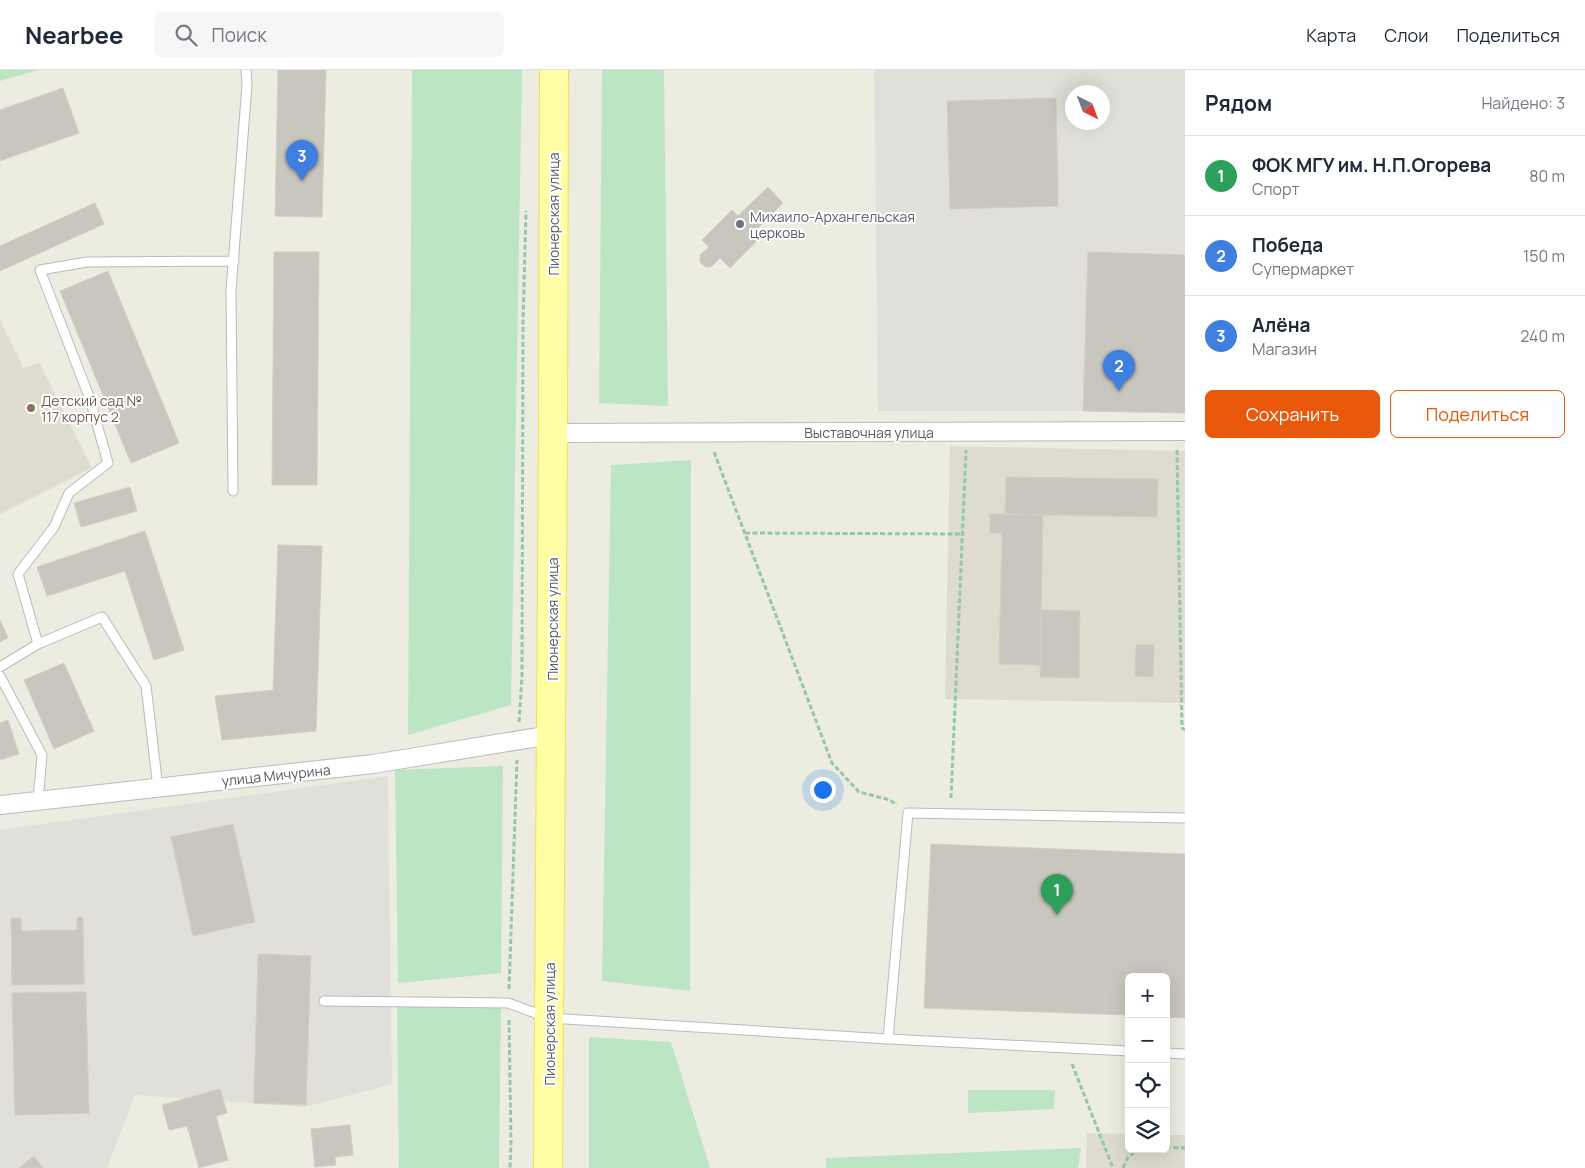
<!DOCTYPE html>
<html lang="ru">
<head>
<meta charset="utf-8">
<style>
	body { margin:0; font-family:Manrope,sans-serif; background:#f6f6f7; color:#1f2937 }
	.controls { position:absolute; right:15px; bottom:15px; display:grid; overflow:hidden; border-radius:8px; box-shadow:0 5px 20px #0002 }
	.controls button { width:45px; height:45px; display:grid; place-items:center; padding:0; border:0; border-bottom:1px solid #e0e1e3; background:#fff; color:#1f2937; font:25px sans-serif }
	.compass { position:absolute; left:1065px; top:15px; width:45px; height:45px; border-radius:50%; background:#fff; box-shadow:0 5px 20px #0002; rotate:138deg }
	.you { position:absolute; left:822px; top:719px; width:18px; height:18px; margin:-12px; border:4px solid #fff; border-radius:50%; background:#1a73e8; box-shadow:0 0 0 8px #1a73e833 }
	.badge { display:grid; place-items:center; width:32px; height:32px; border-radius:50%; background:#ea580c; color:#fff; font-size:16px; font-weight:700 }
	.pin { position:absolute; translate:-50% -41px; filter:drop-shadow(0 1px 2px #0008) }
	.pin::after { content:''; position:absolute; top:26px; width:18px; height:15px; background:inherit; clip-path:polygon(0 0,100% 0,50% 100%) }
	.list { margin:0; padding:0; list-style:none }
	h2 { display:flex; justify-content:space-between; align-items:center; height:65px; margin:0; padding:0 20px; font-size:21px }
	h2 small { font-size:16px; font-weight:400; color:#747a83 }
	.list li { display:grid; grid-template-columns:32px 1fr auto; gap:15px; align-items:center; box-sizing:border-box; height:80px; padding:0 20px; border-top:1px solid #e0e1e3 }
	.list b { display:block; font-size:19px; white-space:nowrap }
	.list p { margin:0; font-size:16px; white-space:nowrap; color:#747a83 }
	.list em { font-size:16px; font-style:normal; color:#747a83 }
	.actions { display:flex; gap:10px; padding:15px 20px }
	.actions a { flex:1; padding:11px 0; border:1px solid #ea580c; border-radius:8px; text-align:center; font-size:18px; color:#ea580c }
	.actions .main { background:#ea580c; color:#fff }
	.icon { flex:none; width:28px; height:28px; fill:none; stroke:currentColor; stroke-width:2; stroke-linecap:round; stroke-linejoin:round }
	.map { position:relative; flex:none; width:1185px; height:1098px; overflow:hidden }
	header { display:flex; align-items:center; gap:30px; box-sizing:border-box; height:70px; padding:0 25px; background:#fff; border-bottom:1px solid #e0e1e3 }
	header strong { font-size:24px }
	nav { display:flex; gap:28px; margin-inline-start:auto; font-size:18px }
	.search { width:350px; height:45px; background:#f6f6f7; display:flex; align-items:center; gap:12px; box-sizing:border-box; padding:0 18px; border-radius:8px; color:#747a83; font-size:19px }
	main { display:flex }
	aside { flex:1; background:#fff }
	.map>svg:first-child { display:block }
	.industrial { fill:#e0dfd9; fill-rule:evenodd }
	.education { fill:#dddccf }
	.green { fill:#bce5c3 }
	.building { fill:#c8c6be; stroke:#d2cfbf }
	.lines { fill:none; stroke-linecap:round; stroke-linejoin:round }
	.lane-casing { stroke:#b9bac0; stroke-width:11 }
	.street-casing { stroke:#b9bac0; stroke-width:20 }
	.primary-casing { stroke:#f3df53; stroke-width:30 }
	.path { stroke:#95c6ab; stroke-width:3; stroke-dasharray:5 2.5; stroke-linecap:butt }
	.lane { stroke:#fff; stroke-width:9 }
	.street { stroke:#fff; stroke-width:18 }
	.primary { stroke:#fffea4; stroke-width:28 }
	.worship-dot { fill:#6b7280; stroke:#fff; stroke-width:2 }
	.education-dot { fill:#8d6e63; stroke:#fff; stroke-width:2 }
	.labels { text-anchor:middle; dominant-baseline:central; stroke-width:4; stroke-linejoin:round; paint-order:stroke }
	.street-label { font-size:14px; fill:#5a5c62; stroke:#fff }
	.worship-label { font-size:14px; fill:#5b616d; stroke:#fff; text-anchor:start }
	.education-label { font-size:14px; fill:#785e54; stroke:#fff; text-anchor:start }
</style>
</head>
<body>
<header>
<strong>Nearbee</strong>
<div class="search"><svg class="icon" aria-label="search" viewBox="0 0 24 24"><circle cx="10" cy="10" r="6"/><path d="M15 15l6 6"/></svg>Поиск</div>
<nav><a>Карта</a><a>Слои</a><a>Поделиться</a></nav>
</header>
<main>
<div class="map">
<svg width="1185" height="1098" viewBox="0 0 1185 1098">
	<rect width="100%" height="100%" fill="#edece1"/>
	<path class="industrial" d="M874 0H1185V343L1083 341H878ZM1072 22H1102V52H1072Z
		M388 706 392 1014 305 1037 135 1025 107 1098H0V760Z"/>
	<path class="education" d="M0 250 24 299 39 292 92 398 0 444Z
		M950 376 1185 381V633L945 629Z
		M1087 1063 1129 1064V1079H1166V1065H1185V1098H1086Z"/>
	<path class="green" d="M0 0H38L0 11Z
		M412 0H522L511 635 408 665Z
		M602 0H664L668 336 599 333Z
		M691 390 690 921 602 911 611 395Z
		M503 696 501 903 398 913 395 700Z
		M397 937 501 938 499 1098H399Z
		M589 967 671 972 710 1098H589Z
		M968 1020H1055L1054 1039 968 1043Z
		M1081 1078 1078 1098H826V1088Z"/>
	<path class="building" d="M278 0H326L322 147 275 146Z
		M63 18 79 63 0 91V40Z
		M1056 28 1058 136 950 139 947 31Z
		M768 117 783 133 754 162 760 168 730 198 720 188 711 197H706L702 194 700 191V185L709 177 702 170 732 140 738 146Z
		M95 133 104 154 0 201V176Z
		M274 182H319L317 415H272Z
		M1088 182 1185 185V343L1083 341Z
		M108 201 179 373 131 393 60 221Z
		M1006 407 1158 409 1157 447 1005 444Z
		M130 417 137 441 81 457 74 433Z
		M990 444 1043 445 1040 595 999 594 1002 463H990Z
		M145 461 184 580 154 590 125 501 47 526 37 497Z
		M278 475 322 476 316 661 222 670 215 626 273 620Z
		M1041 540 1080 541 1079 608 1040 607Z
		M0 550 8 568 0 572Z
		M1136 575H1154L1153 607 1135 606Z
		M64 593 94 661 54 679 24 610Z
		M8 650 19 684 0 690V653Z
		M233 754 255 852 193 866 171 767Z
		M931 774 1185 784V948L1166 947V907H1129V945L924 938Z
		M77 847H83L84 914 12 915 11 848H21V861L77 860Z
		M258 884 311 886 306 1035 254 1033Z
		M86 922 89 1043 15 1045 12 923Z
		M220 1019 227 1043 216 1046 228 1090 199 1098 187 1056 169 1060 162 1035Z
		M350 1055 353 1085 335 1087 336 1095 315 1097 311 1059Z
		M34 1086 43 1098H19Z"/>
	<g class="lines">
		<defs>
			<path id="lane" d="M233 421 231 221 247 15 246 0
				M0 597 38 574
				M0 606 42 685 38 731
				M158 718 146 616 102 547 38 574 18 504 54 457 69 423 108 393 90 329 40 200 87 192 234 191
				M324 931 508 933 549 948 888 969 1129 981
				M888 969 908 743 1185 748
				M1166 983 1185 984"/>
			<path id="street" d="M553 363 1185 361
				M0 735 373 694 551 665"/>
			<path id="primary" d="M548 1098 553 363 554 0"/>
		</defs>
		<use href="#lane" class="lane-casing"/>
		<use href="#street" class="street-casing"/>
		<use href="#primary" class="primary-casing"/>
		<path class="path" d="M1177 380 1182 658 1185 660
			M714 382 832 693 859 722 890 730 897 735
			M745 463 962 464
			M519 652 522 607 523 252 526 141
			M951 728 966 380
			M509 919 517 690
			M509 950 511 1073 510 1098
			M1072 994 1113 1098
			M1166 1077 1185 1078
			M1123 1098 1128 1087 1139 1079"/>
		<use href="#lane" class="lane"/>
		<use href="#street" class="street"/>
		<use href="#primary" class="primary"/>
	</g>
	<circle class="worship-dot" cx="740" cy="154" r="5"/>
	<circle class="education-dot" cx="31" cy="338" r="5"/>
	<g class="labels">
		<g class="street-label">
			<text transform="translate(553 144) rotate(-90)">Пионерская улица</text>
			<text x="869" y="362">Выставочная улица</text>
			<text transform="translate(552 549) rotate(-90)">Пионерская улица</text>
			<text transform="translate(276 705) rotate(-6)">улица Мичурина</text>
			<text transform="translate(549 954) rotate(-90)">Пионерская улица</text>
		</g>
		<g class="worship-label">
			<text x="750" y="146">Михаило-Архангельская<tspan x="750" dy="16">церковь</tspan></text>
		</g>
		<g class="education-label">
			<text x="41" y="330">Детский сад №<tspan x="41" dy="16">117 корпус 2</tspan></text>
		</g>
	</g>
</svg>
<div class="controls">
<button>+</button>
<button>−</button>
<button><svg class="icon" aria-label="locate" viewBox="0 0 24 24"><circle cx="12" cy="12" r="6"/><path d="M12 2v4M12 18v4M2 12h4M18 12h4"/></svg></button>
<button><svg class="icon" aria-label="layers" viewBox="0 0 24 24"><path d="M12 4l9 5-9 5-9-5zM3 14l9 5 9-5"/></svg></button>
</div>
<svg class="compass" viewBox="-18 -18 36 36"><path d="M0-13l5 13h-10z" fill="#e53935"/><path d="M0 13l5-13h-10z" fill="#747a83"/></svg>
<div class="you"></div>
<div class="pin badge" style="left:1057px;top:845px;background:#2e9e5b">1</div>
<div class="pin badge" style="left:1119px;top:321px;background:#3f7fe0">2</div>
<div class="pin badge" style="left:302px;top:111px;background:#3f7fe0">3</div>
</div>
<aside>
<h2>Рядом<small>Найдено: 3</small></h2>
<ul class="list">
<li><span class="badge" style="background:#2e9e5b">1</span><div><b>ФОК МГУ им. Н.П.Огорева</b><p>Спорт</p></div><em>80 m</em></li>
<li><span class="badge" style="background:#3f7fe0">2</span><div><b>Победа</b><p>Супермаркет</p></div><em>150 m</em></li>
<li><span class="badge" style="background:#3f7fe0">3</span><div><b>Алёна</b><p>Магазин</p></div><em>240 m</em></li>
</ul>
<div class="actions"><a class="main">Сохранить</a><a>Поделиться</a></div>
</aside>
</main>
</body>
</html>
